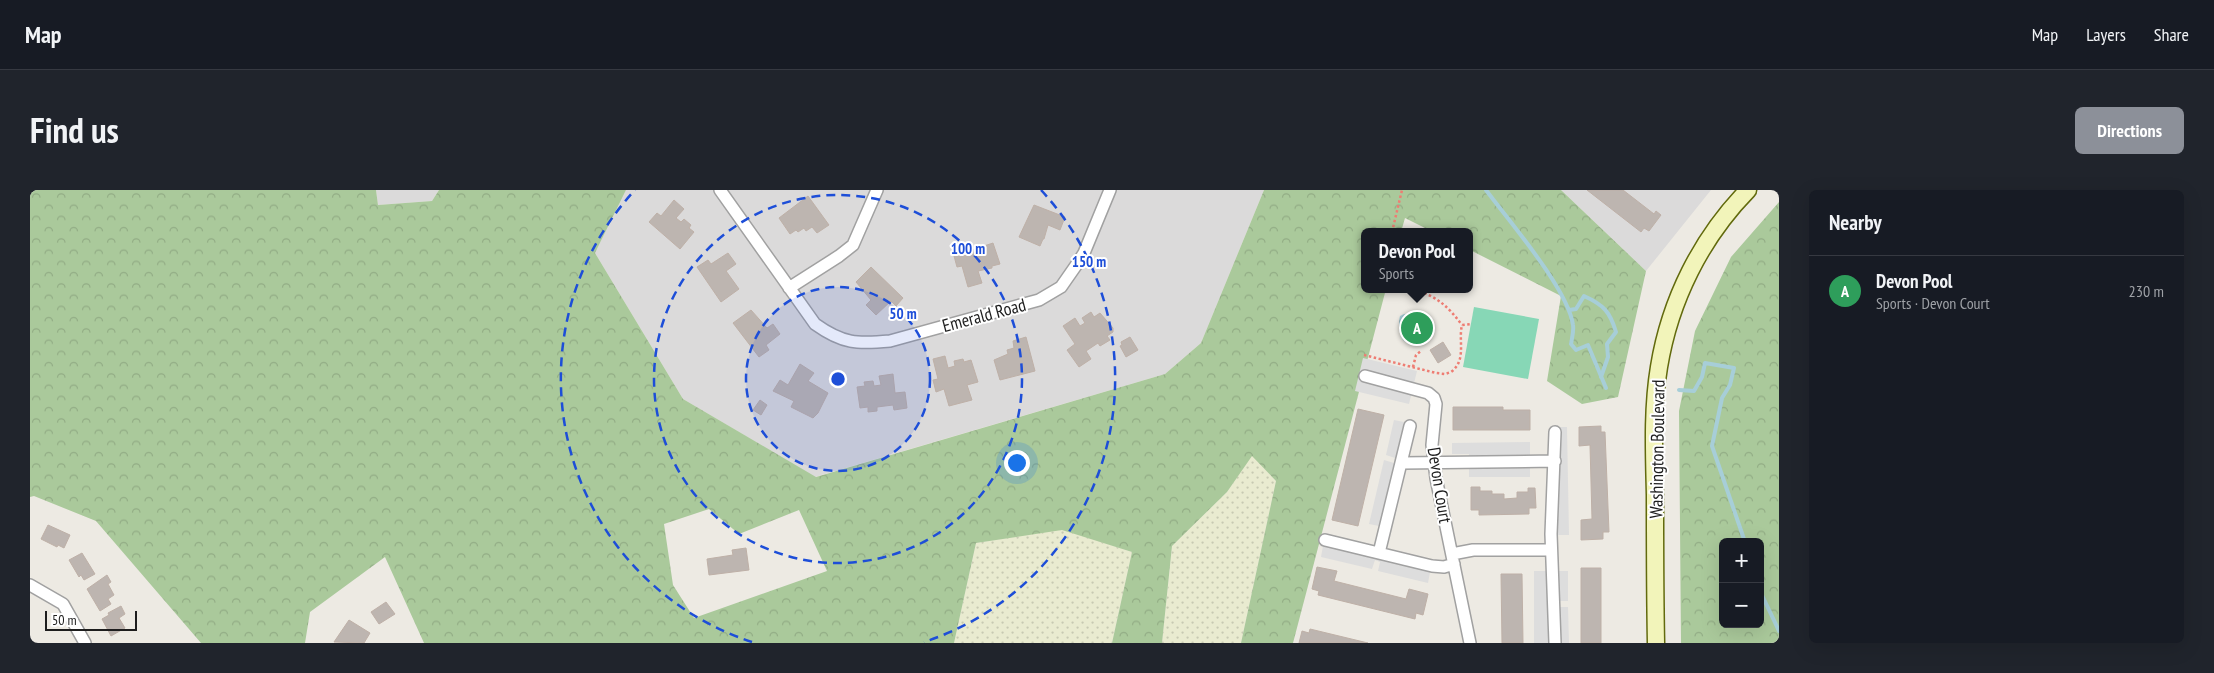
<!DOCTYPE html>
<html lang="en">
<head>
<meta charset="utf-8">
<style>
	body { margin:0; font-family:"PT Sans Narrow",sans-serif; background:#20242c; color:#f1f3f6 }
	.controls { position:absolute; right:15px; bottom:15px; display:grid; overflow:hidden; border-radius:8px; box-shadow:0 5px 20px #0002 }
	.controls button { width:45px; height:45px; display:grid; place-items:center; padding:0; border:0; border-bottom:1px solid #363941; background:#171b24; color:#f1f3f6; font:25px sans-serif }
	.scale { position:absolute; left:15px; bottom:12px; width:92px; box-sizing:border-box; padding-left:5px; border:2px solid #1d1d1d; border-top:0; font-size:14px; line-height:18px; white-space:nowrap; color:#1d1d1d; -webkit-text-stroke:4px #fff; paint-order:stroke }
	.you { position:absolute; left:986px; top:272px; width:18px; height:18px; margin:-12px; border:4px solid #fff; border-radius:50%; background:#1a73e8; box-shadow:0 0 0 8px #1a73e833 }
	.badge { display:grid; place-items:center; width:32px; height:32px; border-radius:50%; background:#8c9099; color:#fff; font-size:16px; font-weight:700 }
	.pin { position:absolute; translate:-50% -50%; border:2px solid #fff; box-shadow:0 1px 5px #0006 }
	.popup { position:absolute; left:1331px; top:38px; width:112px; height:65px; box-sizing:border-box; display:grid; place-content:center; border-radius:8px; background:#171b24; filter:drop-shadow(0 1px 4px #0005); font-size:16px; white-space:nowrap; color:#9ea1a6 }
	.popup b { font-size:19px; color:#f1f3f6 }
	.popup::after { content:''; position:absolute; left:50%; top:100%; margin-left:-10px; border:10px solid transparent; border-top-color:#171b24 }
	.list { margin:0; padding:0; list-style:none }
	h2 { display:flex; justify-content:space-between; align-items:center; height:65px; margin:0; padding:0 20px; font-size:21px }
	h2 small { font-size:16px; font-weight:400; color:#9ea1a6 }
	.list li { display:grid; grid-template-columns:32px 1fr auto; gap:15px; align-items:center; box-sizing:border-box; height:70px; padding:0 20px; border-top:1px solid #363941 }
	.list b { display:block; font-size:19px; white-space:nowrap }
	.list p { margin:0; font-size:16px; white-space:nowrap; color:#9ea1a6 }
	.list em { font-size:16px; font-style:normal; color:#9ea1a6 }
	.map { position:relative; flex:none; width:1749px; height:453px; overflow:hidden; border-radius:8px }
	header { display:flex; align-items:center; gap:30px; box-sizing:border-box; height:70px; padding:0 25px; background:#171b24; border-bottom:1px solid #363941 }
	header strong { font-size:24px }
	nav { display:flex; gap:28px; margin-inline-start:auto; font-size:18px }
	.intro { display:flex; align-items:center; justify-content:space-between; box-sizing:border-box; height:120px; padding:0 30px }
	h1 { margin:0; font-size:35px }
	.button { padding:12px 22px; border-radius:8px; background:#8c9099; color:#fff; font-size:18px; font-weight:700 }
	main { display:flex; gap:30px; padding:0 30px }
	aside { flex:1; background:#171b24; border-radius:8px; box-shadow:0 5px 20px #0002 }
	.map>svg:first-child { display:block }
	.residential { fill:#dbdada }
	.farmland { fill:url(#farmland-dots) }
	.forest { fill:url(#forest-crowns); fill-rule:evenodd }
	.pitch { fill:#87d7b6 }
	.parking { fill:#ddd }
	.water { fill:url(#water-waves) }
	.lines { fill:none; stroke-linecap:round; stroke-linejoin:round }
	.stream { stroke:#a7ced8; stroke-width:4 }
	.building { fill:#bdb5b0; stroke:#beb0a7 }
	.street-casing { stroke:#a1a1a1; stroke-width:14 }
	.secondary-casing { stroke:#626a0d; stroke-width:19 }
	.path { stroke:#ee7d73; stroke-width:2.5; stroke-dasharray:2.5 2.5; stroke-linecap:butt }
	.street { stroke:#fff; stroke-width:11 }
	.secondary { stroke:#f2f4ba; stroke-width:16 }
	.ring { fill:none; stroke:#1d4ed8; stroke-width:2.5; stroke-dasharray:9 6 }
	.labels { text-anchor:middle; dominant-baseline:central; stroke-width:4; stroke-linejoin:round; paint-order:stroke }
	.street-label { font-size:18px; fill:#1d1d1d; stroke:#fff }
	.centre { fill:#1d4ed8; stroke:#fff; stroke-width:2.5 }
	.ring-label { font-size:15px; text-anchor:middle; font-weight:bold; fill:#1d4ed8; stroke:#fff; stroke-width:4; stroke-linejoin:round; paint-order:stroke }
</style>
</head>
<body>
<header>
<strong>Map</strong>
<nav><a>Map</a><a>Layers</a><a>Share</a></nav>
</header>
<div class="intro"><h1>Find us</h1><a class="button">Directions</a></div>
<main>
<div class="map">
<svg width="1749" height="453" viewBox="0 0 1749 453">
	<defs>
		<pattern id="farmland-dots" width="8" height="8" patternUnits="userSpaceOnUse" patternTransform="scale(1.25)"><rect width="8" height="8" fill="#e9ebd0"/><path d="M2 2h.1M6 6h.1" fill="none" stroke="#c7c9b2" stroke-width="1.8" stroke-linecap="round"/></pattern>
		<pattern id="forest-crowns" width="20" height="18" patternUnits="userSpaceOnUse" patternTransform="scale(1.25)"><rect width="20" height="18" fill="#aac99b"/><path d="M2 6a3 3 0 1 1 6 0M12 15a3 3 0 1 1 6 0" fill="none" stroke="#92ac85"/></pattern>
		<pattern id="water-waves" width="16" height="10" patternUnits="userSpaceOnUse" patternTransform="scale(1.25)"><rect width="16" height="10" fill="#a7ced8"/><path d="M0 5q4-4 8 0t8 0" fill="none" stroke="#8fb0b9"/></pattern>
	</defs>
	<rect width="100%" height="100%" fill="#edeae3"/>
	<path class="residential" d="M346 0H409L402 11 348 15Z
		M596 0H1234L1171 153 1135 184 785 287 653 209 565 63Z
		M1531 0H1681L1616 81Z"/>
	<path class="farmland" d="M1222 265 1246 291 1211 453H1132L1142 356 1197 302Z
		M1032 339 1102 362 1082 453H924L946 353Z"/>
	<path class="forest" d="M0 0H346L348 15 402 11 409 0H596L565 63 653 209 786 287 1135 184 1171 153 1234 0H1531L1616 81 1588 207 1552 214 1517 191 1531 106 1440 60V42H1403L1375 28 1371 42H1334V99H1356L1263 453H1211L1246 291 1222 266 1197 302 1142 356 1132 453H1082L1102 362 1032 340 946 353 924 453H394L355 367 280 422 275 453H171L66 331 4 306 0 307ZM679 319 709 344 769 320 797 381 664 428 643 395 634 334Z
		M1749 12V453H1651L1649 221 1665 141 1701 67ZM1693 352H1730V434H1693Z"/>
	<path class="pitch" d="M1444 117 1509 129 1498 189 1433 177Z"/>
	<path class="parking" d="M1333 168 1387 181 1379 214 1325 201Z
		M1364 230 1374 232 1349 336 1339 334 1354 270 1364 273 1365 268 1356 265Z
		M1526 237H1537L1539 345H1528Z
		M1500 252V287H1439V264H1422V253Z
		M1293 356 1400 382 1398 393 1348 381 1350 372 1345 370 1342 379 1291 367Z
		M1504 381H1538V411H1528V417H1538L1539 453H1504Z"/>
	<path class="water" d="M1374 124 1380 126 1382 132 1387 135 1394 131 1400 132 1404 138 1402 147C1398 150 1378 153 1374 151 1369 145 1368 133 1370 126Z"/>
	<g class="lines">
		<path class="stream" d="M1456 0C1479 31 1538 99 1543 135 1544 141 1542 148 1541 154L1546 160 1558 155 1576 198
			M1539 120 1546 119 1554 106C1574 115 1580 122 1586 142L1577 154 1578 167 1571 187
			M1649 200 1664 201 1672 187 1675 173 1704 178 1700 195 1692 208 1682 256 1715 352
			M1730 401 1749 441"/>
	</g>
	<path class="building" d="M1557 0H1593L1624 24 1626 21 1631 25 1619 41 1614 38 1611 42Z
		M778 6 799 35 787 43 782 37 776 41 774 38 768 42 766 40 760 44 749 28Z
		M644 10 654 19 646 28 651 32 654 29 661 35 659 38 664 42 650 59 619 32 627 23 631 26Z
		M1004 15 1035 27 1030 40 1018 35 1014 49H1013L1010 56 989 47Z
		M963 53 970 74 962 76V78L948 81 952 93 938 97 932 76 927 77 924 66Z
		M698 63 706 74 696 81 709 99 691 112 667 77 678 70 681 74Z
		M841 77 873 108 866 116 861 111 846 125 836 115 841 110 826 92Z
		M721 120 737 138 743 134 750 144 736 155 739 160 729 167 703 133Z
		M1061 122 1064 127 1070 123 1083 138V142L1077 146 1080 150 1070 156 1068 153 1056 161 1061 169 1049 177 1037 160 1045 154 1033 136 1045 128 1050 136 1055 133 1052 128Z
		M996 147 1005 181 970 190 964 170 978 164 977 160 984 158 983 151Z
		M1100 147 1108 160 1096 167 1090 156 1092 155 1091 152Z
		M1413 152 1421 165 1408 173 1400 160Z
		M915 166 918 178 925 176 924 171 933 169 934 172 941 170 948 192 937 195 942 210 919 216 914 199 906 202 903 190 908 189 903 169Z
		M770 174 784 183 778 191 798 203 788 223 783 228 761 217 764 211 743 201 750 190 758 195Z
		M863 184 865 203 875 202 877 218 864 220 863 215 847 217V221L838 222V217L830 218 827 197 835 196 834 192 843 191 844 196 851 195 849 186Z
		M730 210 737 215 731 225 723 220Z
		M1423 217H1473V220H1500V240H1423Z
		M1328 219 1354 225 1328 336 1302 330Z
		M1571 236V242H1575L1579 342H1573V349L1551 350V330L1562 329 1560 255 1549 256V237Z
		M1441 297H1450V301H1462V304H1474V309L1487 308V302H1498V298H1505L1506 318H1499V324L1449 325V320H1441Z
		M18 335 40 345 34 358 28 355 27 357 11 349Z
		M716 358 719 380 679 385 677 369 703 365 702 360Z
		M52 363 65 384 54 390 51 385 49 387 39 370Z
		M1287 377 1307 381 1304 391 1376 409 1379 399 1398 404 1393 425 1386 423 1385 429 1288 405 1289 401 1282 399Z
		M1551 378H1571V453H1551Z
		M1471 384H1492L1493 453H1472Z
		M77 385 81 392 78 394 84 405 78 409 81 414 70 421 57 399Z
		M356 412 365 424 349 434 341 422Z
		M91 416 95 424 89 428 95 438 81 446 72 429 79 425 78 423Z
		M319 430 340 443 334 453 304 452Z
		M1280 439 1338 453H1269L1272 441 1279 443Z"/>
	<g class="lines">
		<defs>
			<path id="street" d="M690 0 785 134C813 154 827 154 860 151L1009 110 1031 97 1047 74 1054 63 1080 0
				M759 98 809 66 823 55 847 0
				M1335 186 1398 203 1404 208 1406 214 1402 255 1406 288 1440 453
				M1372 273 1525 271
				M1295 350 1402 376 1414 377 1424 374
				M1349 363 1380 236
				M1422 364 1443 360H1521
				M0 395 33 414 55 453
				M1525 453 1521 344 1525 242"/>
			<path id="secondary" d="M1626 453C1625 404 1625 354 1625 305 1624 263 1622 219 1629 177 1640 110 1671 48 1718 0"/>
		</defs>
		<use href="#street" class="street-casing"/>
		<use href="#secondary" class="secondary-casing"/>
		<path class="path" d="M1362 42 1372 0
			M1385 99C1408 108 1417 115 1432 135
			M1334 165 1406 183 1415 184 1421 182C1437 170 1428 151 1432 135L1441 134
			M1383 177 1386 165 1391 161"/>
		<use href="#street" class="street"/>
		<use href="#secondary" class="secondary"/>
	</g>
	<circle cx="808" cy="189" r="92" fill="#1d4ed8" fill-opacity=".12"/>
	<g class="ring">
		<circle cx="808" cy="189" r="92"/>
		<circle cx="808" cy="189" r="184"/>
		<path d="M722 452A277 277 0 0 1 605 0M1011 0A277 277 0 0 1 894 452"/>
	</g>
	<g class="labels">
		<g class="street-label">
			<text transform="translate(954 125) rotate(-15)">Emerald Road</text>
			<text transform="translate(1627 259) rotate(-89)">Washington Boulevard</text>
			<text transform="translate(1410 295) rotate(81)">Devon Court</text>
		</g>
	</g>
	<circle cx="808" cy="189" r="8" class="centre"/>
	<g class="ring-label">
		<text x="938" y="64">100 m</text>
		<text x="1059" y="77">150 m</text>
		<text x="873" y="129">50 m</text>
	</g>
</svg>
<div class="controls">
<button>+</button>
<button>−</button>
</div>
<div class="scale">50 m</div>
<div class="you"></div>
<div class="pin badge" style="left:1387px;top:138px;background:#2e9e5b">A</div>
<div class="popup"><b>Devon Pool</b>Sports</div>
</div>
<aside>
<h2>Nearby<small></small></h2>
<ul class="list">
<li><span class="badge" style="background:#2e9e5b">A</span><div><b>Devon Pool</b><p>Sports · Devon Court</p></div><em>230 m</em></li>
</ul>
</aside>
</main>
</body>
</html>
